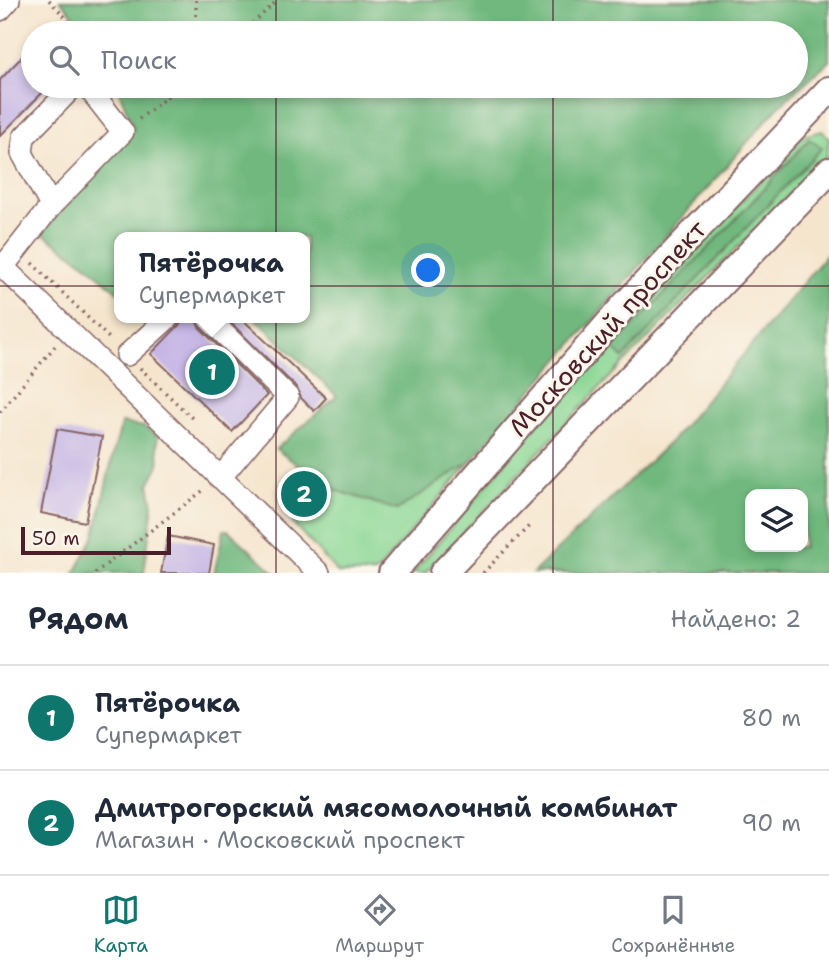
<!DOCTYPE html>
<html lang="ru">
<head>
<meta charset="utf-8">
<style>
	body { margin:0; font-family:"Shantell Sans",sans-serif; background:#f6f6f7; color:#1f2937 }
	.controls { position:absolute; right:21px; bottom:21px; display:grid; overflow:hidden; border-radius:14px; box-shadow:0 4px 10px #0003 }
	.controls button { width:63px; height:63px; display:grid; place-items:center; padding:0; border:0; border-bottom:2px solid #e0e1e3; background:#fff; color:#1f2937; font:35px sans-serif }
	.scale { position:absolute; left:21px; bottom:18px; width:150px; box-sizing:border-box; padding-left:7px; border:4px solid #4a1f2b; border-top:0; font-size:19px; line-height:24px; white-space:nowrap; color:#4a1f2b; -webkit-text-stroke:5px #fbf7ec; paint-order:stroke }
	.you { position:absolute; left:429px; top:271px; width:24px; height:24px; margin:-18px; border:5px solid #fff; border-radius:50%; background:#1a73e8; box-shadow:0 0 0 10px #1a73e833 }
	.badge { display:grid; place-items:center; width:46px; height:46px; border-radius:50%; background:#0f766e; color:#fff; font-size:23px; font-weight:700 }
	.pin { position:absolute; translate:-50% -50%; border:4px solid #fff; box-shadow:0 2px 7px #0006 }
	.popup { position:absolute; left:114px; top:232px; width:196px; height:91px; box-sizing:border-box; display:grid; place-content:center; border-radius:14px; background:#fff; filter:drop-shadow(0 2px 5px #0005); font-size:23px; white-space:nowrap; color:#747a83 }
	.popup b { font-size:26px; color:#1f2937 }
	.popup::after { content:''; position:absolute; left:50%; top:100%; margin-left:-14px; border:14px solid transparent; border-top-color:#fff }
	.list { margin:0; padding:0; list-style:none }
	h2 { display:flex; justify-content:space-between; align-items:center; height:91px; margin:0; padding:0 28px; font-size:30px }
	h2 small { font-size:23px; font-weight:400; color:#747a83 }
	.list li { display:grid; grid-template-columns:46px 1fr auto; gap:21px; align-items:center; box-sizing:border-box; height:105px; padding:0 28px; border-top:2px solid #e0e1e3 }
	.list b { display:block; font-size:26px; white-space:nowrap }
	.list p { margin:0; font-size:23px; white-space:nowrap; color:#747a83 }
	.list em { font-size:23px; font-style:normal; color:#747a83 }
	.icon { flex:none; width:38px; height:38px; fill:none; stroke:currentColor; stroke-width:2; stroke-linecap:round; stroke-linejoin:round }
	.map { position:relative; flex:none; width:829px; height:573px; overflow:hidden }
	.search { position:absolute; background:#fff; box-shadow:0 4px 10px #0003; left:21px; right:21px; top:21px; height:77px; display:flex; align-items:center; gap:18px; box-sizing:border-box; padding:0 24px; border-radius:38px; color:#747a83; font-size:26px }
	.sheet { height:301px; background:#fff }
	nav { display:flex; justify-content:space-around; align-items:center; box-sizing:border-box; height:98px; border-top:2px solid #e0e1e3; background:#fff; font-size:19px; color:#747a83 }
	nav a { display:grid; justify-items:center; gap:4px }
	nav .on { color:#0f766e }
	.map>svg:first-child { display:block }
	.green { fill:#8bd795; stroke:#6a7b60; stroke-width:2; fill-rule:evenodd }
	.forest { fill:#70b87e; stroke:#5d6c54; stroke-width:2; fill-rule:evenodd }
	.building { fill:#c5b6e5 }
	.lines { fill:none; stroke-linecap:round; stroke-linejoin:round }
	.minor-casing { stroke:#866464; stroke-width:24 }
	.major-casing { stroke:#866464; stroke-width:30 }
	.path { stroke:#866464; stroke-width:3.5; stroke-dasharray:2 5; stroke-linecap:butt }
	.minor { stroke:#fff; stroke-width:21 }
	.major { stroke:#fff; stroke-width:26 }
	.grid { fill:none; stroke:#4a1f2b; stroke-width:2; stroke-opacity:0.55 }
	.labels { text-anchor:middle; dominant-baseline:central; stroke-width:6; stroke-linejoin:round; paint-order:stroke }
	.street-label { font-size:26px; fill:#4a1f2b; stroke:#fbf7ec }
</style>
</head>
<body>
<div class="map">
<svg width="829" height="573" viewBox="0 0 829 573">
	<rect width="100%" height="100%" fill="#fbf7ec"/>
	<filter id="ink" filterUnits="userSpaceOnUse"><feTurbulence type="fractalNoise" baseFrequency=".0143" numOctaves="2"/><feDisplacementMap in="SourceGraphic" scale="14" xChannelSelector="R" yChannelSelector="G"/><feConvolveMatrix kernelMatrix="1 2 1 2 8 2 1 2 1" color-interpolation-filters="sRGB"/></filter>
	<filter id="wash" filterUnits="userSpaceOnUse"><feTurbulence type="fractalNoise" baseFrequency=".00686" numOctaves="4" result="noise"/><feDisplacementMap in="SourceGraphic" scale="28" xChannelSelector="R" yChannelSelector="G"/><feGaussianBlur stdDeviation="1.57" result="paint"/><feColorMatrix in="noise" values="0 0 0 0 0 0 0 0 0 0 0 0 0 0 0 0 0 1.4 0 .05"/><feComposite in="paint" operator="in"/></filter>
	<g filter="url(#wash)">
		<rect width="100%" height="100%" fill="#f5e5cd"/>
		<path class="green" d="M822 131 829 138 827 156 608 379 425 573H413L582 371 803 136ZM809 139 821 148 623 358 614 348C678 277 747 211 809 139Z
			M470 462 376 573H338L293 523 329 488 397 510Z"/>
		<path class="forest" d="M60 0H829V61L777 108 470 462 397 510 329 488 276 449 337 396 255 318H305V237H119V293L88 266 42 233 134 129 117 86H796V33H89Z
			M809 139 822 148 623 358 613 348C678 277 747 211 809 139Z
			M829 252V573H533L673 439ZM803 494V547H750V494Z
			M122 423 144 427 157 436 159 465 149 484 153 505 144 573H75L95 534 114 450Z
			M224 530H228L275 573H214Z"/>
		<g id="blocks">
			<path class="building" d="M33 45V86H49L0 136V80Z
				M186 318H195L199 327 267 395 232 432 151 354Z
				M226 318H241L326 398 314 411 301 398 297 388Z
				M57 429 102 437 85 522 41 513Z
				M168 536 214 545 209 573H161Z"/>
		</g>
	</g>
	<g filter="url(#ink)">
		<use href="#blocks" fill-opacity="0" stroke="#866464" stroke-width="2"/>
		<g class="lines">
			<defs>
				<path id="minor" d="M0 10 9 0
					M51 206 22 153 24 137 74 86
					M0 264 319 573
					M3 267 51 206 123 132 87 86
					M208 318 288 397 220 478
					M127 355 168 318"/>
				<path id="major" d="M392 573 623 307 829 90
					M443 573 829 171"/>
			</defs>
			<use href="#minor" class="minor-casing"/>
			<use href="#major" class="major-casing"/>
			<path class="path" d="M49 0 80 33
				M196 0V33
				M242 33 278 0
				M139 119 181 86
				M32 263 112 341
				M140 368 193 419
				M0 412 55 346
				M95 573 205 489
				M483 573 532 523"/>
			<use href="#minor" class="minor"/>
			<use href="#major" class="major"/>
		</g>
	</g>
	<path class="grid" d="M276 0V33M553 0V33M276 86V573M553 86V573M0 286H829"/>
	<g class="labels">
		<g class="street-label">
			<text transform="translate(607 328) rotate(-48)">Московский проспект</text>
		</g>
	</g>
</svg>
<div class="controls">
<button><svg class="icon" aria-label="layers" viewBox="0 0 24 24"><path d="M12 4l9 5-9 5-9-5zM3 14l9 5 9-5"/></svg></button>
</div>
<div class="scale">50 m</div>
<div class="you"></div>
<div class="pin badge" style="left:212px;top:372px">1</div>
<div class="popup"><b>Пятёрочка</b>Супермаркет</div>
<div class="pin badge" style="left:304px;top:494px">2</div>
<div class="search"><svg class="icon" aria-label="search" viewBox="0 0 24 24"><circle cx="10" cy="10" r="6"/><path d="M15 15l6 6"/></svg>Поиск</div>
</div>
<section class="sheet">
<h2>Рядом<small>Найдено: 2</small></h2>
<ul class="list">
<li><span class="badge">1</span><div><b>Пятёрочка</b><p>Супермаркет</p></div><em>80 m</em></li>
<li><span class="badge">2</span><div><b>Дмитрогорский мясомолочный комбинат</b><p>Магазин · Московский проспект</p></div><em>90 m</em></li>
</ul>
</section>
<nav>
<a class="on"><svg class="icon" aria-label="map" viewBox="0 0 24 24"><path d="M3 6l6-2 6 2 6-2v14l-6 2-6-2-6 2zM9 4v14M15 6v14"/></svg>Карта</a>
<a><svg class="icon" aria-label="directions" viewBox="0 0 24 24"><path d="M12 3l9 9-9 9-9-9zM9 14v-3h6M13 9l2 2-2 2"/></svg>Маршрут</a>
<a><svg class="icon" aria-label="saved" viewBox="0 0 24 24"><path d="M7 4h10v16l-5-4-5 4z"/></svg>Сохранённые</a>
</nav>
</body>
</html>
